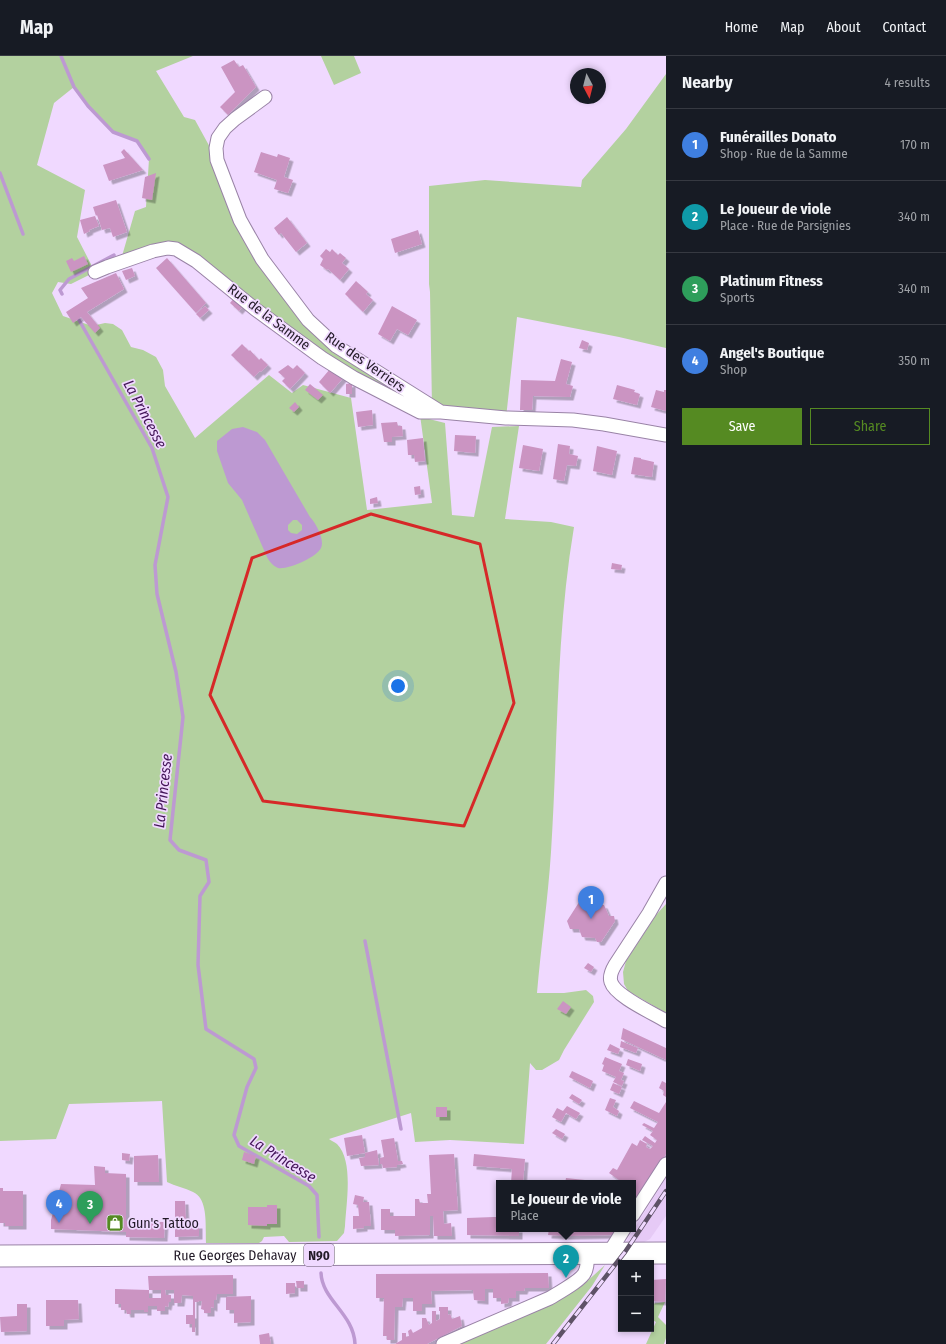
<!DOCTYPE html>
<html lang="en">
<head>
<meta charset="utf-8">
<style>
	body { margin:0; font-family:"Fira Sans Condensed",sans-serif; background:#20242c; color:#f1f3f6 }
	.controls { position:absolute; right:12px; bottom:12px; display:grid; overflow:hidden; border-radius:0px; box-shadow:0 2px 6px #0003 }
	.controls button { width:36px; height:36px; display:grid; place-items:center; padding:0; border:0; border-bottom:1px solid #363941; background:#171b24; color:#f1f3f6; font:20px sans-serif }
	.compass { position:absolute; left:570px; top:12px; width:36px; height:36px; border-radius:50%; background:#171b24; box-shadow:0 2px 6px #0003; rotate:173deg }
	.you { position:absolute; left:398px; top:630px; width:14px; height:14px; margin:-10px; border:3px solid #fff; border-radius:50%; background:#1a73e8; box-shadow:0 0 0 6px #1a73e833 }
	.badge { display:grid; place-items:center; width:26px; height:26px; border-radius:50%; background:#558a22; color:#fff; font-size:13px; font-weight:700 }
	.pin { position:absolute; translate:-50% -33px; filter:drop-shadow(0 1px 2px #0008) }
	.pin::after { content:''; position:absolute; top:21px; width:14px; height:12px; background:inherit; clip-path:polygon(0 0,100% 0,50% 100%) }
	.popup { position:absolute; left:496px; top:1124px; width:140px; height:52px; box-sizing:border-box; display:grid; place-content:center; border-radius:0px; background:#171b24; filter:drop-shadow(0 1px 3px #0005); font-size:13px; white-space:nowrap; color:#9ea1a6 }
	.popup b { font-size:15px; color:#f1f3f6 }
	.popup::after { content:''; position:absolute; left:50%; top:100%; margin-left:-8px; border:8px solid transparent; border-top-color:#171b24 }
	.list { margin:0; padding:0; list-style:none }
	h2 { display:flex; justify-content:space-between; align-items:center; height:52px; margin:0; padding:0 16px; font-size:17px }
	h2 small { font-size:13px; font-weight:400; color:#9ea1a6 }
	.list li { display:grid; grid-template-columns:26px 1fr auto; gap:12px; align-items:center; box-sizing:border-box; height:72px; padding:0 16px; border-top:1px solid #363941 }
	.list b { display:block; font-size:15px; white-space:nowrap }
	.list p { margin:0; font-size:13px; white-space:nowrap; color:#9ea1a6 }
	.list em { font-size:13px; font-style:normal; color:#9ea1a6 }
	.actions { display:flex; gap:8px; padding:12px 16px }
	.actions a { flex:1; padding:9px 0; border:1px solid #558a22; border-radius:0px; text-align:center; font-size:14px; color:#558a22 }
	.actions .main { background:#558a22; color:#fff }
	.map { position:relative; flex:none; width:666px; height:1288px; overflow:hidden }
	header { display:flex; align-items:center; gap:24px; box-sizing:border-box; height:56px; padding:0 20px; background:#171b24; border-bottom:1px solid #363941 }
	header strong { font-size:19px }
	nav { display:flex; gap:22px; margin-inline-start:auto; font-size:14px }
	main { display:flex }
	aside { flex:1; background:#171b24 }
	.map>svg:first-child { display:block }
	.built { fill:#e6caf6 }
	.green { fill:#b3d19f }
	.water { fill:#bd99d2; fill-rule:evenodd }
	.lines { fill:none; stroke-linecap:round; stroke-linejoin:round }
	.stream { stroke:#bd99d2; stroke-width:3.5 }
	.building { fill:#cb94c2; fill-rule:evenodd; filter:url(#shadow) }
	.street-casing { stroke:#9983a6; stroke-width:15 }
	.primary-casing { stroke:#9983a6; stroke-width:23 }
	.street { stroke:#fff; stroke-width:13 }
	.primary { stroke:#fff; stroke-width:21 }
	.rail-casing { stroke:#5e5266; stroke-width:4.5 }
	.rail { stroke:#f0d9ff; stroke-width:3; stroke-dasharray:9; stroke-linecap:butt }
	.marked { fill:none; stroke:#d62828; stroke-width:3; stroke-linejoin:round }
	.labels { text-anchor:middle; dominant-baseline:central; stroke-width:3.5; stroke-linejoin:round; paint-order:stroke }
	.shield { fill:#f0d9ff; stroke:#605368; stroke-width:1 }
	.shield-label { font-size:13px; font-weight:bold; fill:#221a27 }
	.street-label { font-size:14px; fill:#221a27; stroke:#f0d9ff }
	.poi-label { font-size:14px; fill:#221a27; stroke:#f0d9ff; text-anchor:start }
	.water-label { font-size:15px; font-style:italic; fill:#431558; stroke:#f0d9ff }
</style>
</head>
<body>
<header>
<strong>Map</strong>
<nav><a>Home</a><a>Map</a><a>About</a><a>Contact</a></nav>
</header>
<main>
<div class="map">
<svg width="666" height="1288" viewBox="0 0 666 1288">
	<defs>
		<filter id="shadow"><feDropShadow dx="3.5" dy="3.5" stdDeviation="0" flood-color="#0004"/></filter>
	</defs>
	<rect width="100%" height="100%" fill="#f0d9ff"/>
	<path class="built" d="M666 1122V1160L650 1183 638 1189H624Z"/>
	<path class="green" d="M0 0H193L156 15 184 61 195 64 217 104 240 164 308 264 385 322 420 356 354 322 176 193 120 207 135 155 146 151 149 103 137 85 113 76 88 50 74 31 54 47 37 109 85 134 77 181 95 216 71 228 58 226 52 237 63 260 92 270 105 267 113 268 122 274 131 291 143 294 156 301 163 314 165 330 195 382 269 319 292 337 303 329 351 342 367 454 432 447 420 359 429 363 445 367 452 459 474 461 492 371 519 370 505 463 551 466 574 471C556 578 558 687 551 796 548 843 541 890 537 937H564L586 934 593 940 594 946 564 994 559 1004 542 1014H536L530 1007 524 1088 450 1084 415 1086 411 1057 329 1083C331 1085 335 1086 337 1088 354 1105 346 1148 345 1170L344 1177 337 1185 289 1186 284 1180 264 1181 262 1185 259 1187H206C205 1172 209 1143 193 1136 185 1132 175 1130 167 1126L162 1045 69 1048 56 1083 0 1085Z
		M321 0H354L361 17 334 29Z
		M666 18V292L619 281 517 261 506 362 432 351 430 236 429 228V130L485 124 581 131 582 124 626 73Z
		M666 848V957L628 935 624 928 623 916 626 905 656 859Z
		M605 1209 592 1230 546 1288H457L583 1229Z
		M665 1246 658 1261 666 1269V1282L664 1288H646L656 1266 651 1263V1248Z"/>
	<path class="water" d="M243 371 257 376 265 384 310 461C316 467 325 484 321 492 317 501 288 514 278 512 273 510 269 505 267 501L242 444 228 427 217 395V385L232 373ZM293 464H297L302 469V474L297 478 291 477 288 474V469Z"/>
	<g class="lines">
		<path class="stream" d="M61 0 74 31 88 50 113 76 137 85 149 103
			M0 117 23 178
			M62 238 60 234 69 223 114 199
			M79 264 152 392 168 441 155 509 157 538 176 616 183 661 170 784 179 794 206 804 209 826 200 840 198 909 206 973 254 1003 256 1012 247 1031 234 1079 239 1090 309 1130 317 1139 319 1181
			M365 885 401 1073
			M321 1217C322 1244 354 1258 355 1288"/>
	</g>
	<path class="building" d="M234 4 239 11 243 9 256 31 228 59 220 51 235 36 221 11Z
		M124 93 143 114 109 125 103 109 125 102 121 96Z
		M261 96 277 101 278 98 290 102 284 121 293 124 288 137 274 133 277 124 254 116Z
		M156 117 152 144 142 142 145 121Z
		M116 144 127 176 113 181 110 172 102 174 97 159 96 160 93 151Z
		M95 160 99 170 89 174 90 175 84 178 80 164Z
		M287 161 307 187 296 196 281 177 279 179 274 172Z
		M418 174 422 188 395 197 391 183Z
		M326 193 330 196 332 193 338 199 340 197 346 202 342 207 349 213 340 224 328 213 327 214 320 209 323 203 320 200Z
		M84 200 88 208 71 216 66 205 72 202 74 205Z
		M167 202 206 247 196 257 156 212Z
		M132 212 135 220 126 224 122 215Z
		M116 217 124 233 87 256 100 272 95 277 81 261 73 267 66 256 88 242 81 232Z
		M356 225 368 236 366 238 373 244 363 256 345 238Z
		M235 241 244 249 239 255 230 247Z
		M205 250 209 254 200 262 196 258Z
		M392 250 417 264 408 279 397 273 390 285 378 278Z
		M582 284 589 287 587 294 579 292Z
		M242 288 249 295 250 294 259 304 261 302 268 309 261 316 260 315 254 321 231 299Z
		M561 303 572 306 566 328 573 330 570 341 533 340 532 354H520L521 324 555 325Z
		M288 309 293 313 297 309 305 317 290 333 282 325 285 322 278 316Z
		M330 313 344 321 330 337 319 326Z
		M352 327V338H346V328Z
		M310 328 323 339 318 344 305 334Z
		M617 329 635 334 634 336 640 338 637 349 613 343Z
		M656 334 664 336V334H666V355L651 351Z
		M295 346 299 351 294 356 289 352Z
		M372 354 373 369 358 371 356 356Z
		M397 366 398 370H402L403 380 392 381V386H384L381 367Z
		M455 379 476 380 475 397 454 395Z
		M423 382 425 405 415 406 414 399H408L407 384Z
		M558 388 570 390 569 398 578 400 576 410 567 409 564 425 553 423Z
		M523 389 543 393 539 415 519 412Z
		M597 390 617 395 612 419 593 415Z
		M634 401 641 402V403L654 406 652 421 631 418Z
		M420 430 421 438 415 439 414 431Z
		M377 441 378 447 370 448V443Z
		M612 507 622 509 621 514 611 513Z
		M583 840 592 841 595 848 604 849 609 860H614L615 865 601 886H597L595 882 582 881 579 873H570L567 865Z
		M588 907 594 911 591 916 584 912Z
		M563 945 571 951 566 958 557 953Z
		M623 972 666 992V1004L621 983Z
		M621 985 638 992 636 997 620 991Z
		M610 988 620 993 618 998 607 994Z
		M605 1001 622 1008 619 1015 624 1017 621 1024 624 1025 622 1030 613 1026 616 1021 602 1015 604 1009 602 1008Z
		M628 1003 642 1008 640 1015 626 1009Z
		M572 1015 593 1025 590 1032 569 1021Z
		M662 1025 666 1027V1041L663 1039 664 1035 659 1032Z
		M613 1027 622 1031 619 1038 610 1034Z
		M572 1038 582 1044 579 1048 569 1042Z
		M610 1042 616 1044 613 1051 619 1055 617 1060 605 1054Z
		M634 1045 659 1057 666 1046V1098L633 1151V1127H618L619 1124 609 1117 613 1112 617 1114 632 1087 637 1090 640 1084 647 1088 646 1091 650 1093 653 1090 642 1084 645 1080 655 1087 657 1084 650 1079 653 1075 642 1069 644 1067 654 1072 658 1066 630 1052Z
		M567 1050 580 1057 576 1063 566 1057 561 1066 552 1061 557 1052 563 1055Z
		M436 1051H447V1061H436Z
		M556 1073 565 1078 562 1083 552 1077Z
		M362 1079 365 1097 377 1094 379 1109 361 1110 359 1102 365 1101V1097L347 1100 344 1082Z
		M394 1082 398 1105H402L403 1108 397 1109V1111L383 1112 382 1108H380V1102L384 1101 381 1084Z
		M244 1096 256 1100 254 1108 242 1104Z
		M122 1097 130 1098 129 1105 122 1104Z
		M454 1098 458 1154 443 1155 444 1168 451 1167 452 1180H434L433 1160H430V1179L395 1180V1174H381V1153H390V1160H415V1143H419L420 1147H428L427 1138H431L429 1099Z
		M474 1098 525 1103 523 1127H511L512 1113 473 1110Z
		M158 1099 159 1126H134V1100Z
		M94 1110 105 1111V1117L126 1118V1165L165 1166 164 1182 126 1181V1176L51 1173V1164L61 1128 95 1129Z
		M566 1122 585 1124V1127H565Z
		M0 1132H3V1135H23V1170H5V1167H0Z
		M355 1139 364 1141 363 1146H369L371 1170H364V1172L353 1173V1160H359L358 1149 353 1148Z
		M175 1145H185L186 1166 193 1165V1169H199V1180L175 1181Z
		M267 1149H277V1168H267V1170L248 1169V1151H267Z
		M494 1161H499V1173H519V1180L467 1179V1162Z
		M549 1173H619L614 1179 566 1180 548 1179Z
		M548 1217 549 1232H525L524 1235H516V1242H509L508 1247 501 1248V1242H493V1233H485V1245L474 1244 473 1234 431 1235 432 1248H422V1255H413V1242H403L402 1251H395L394 1284H387V1280H383L384 1242H376V1218Z
		M233 1219V1238H217L216 1244H214V1252L211 1251V1257H204V1254L201 1253 202 1245H198L199 1246H195V1276H192V1268H186V1259H193V1240L182 1239 181 1247H174V1234H165L166 1239H171V1246H169L168 1251 165 1250V1255H157V1250H148V1256H144V1254H131V1258H127L126 1254H121V1248H115V1233L149 1234 148 1220ZM149 1234H161V1242H149Z
		M666 1223 665 1246 651 1245V1224Z
		M296 1225H304V1232H297Z
		M286 1227H295V1237L286 1238Z
		M251 1240V1266L234 1267V1254H226V1241Z
		M46 1244H78L79 1263 64 1264V1270H46Z
		M17 1248H27V1275L1 1276 0 1261 17 1260Z
		M439 1251H448V1259L450 1258 452 1263 460 1260 462 1270 427 1288H395L402 1284V1277H406V1281L409 1280 408 1275 411 1273 413 1277 422 1272V1262H426L429 1269 432 1267V1255H436V1265L440 1263V1255H439Z
		M269 1277 271 1288H260L259 1279Z"/>
	<g class="lines">
		<defs>
			<path id="street" d="M265 41 235 63 225 72 218 82 216 92 217 104 240 164 262 203 308 264 336 290 441 356
				M95 216 107 211 153 195 168 192 176 193 196 205 255 253 322 302 354 322 420 356H441L506 362 573 364 604 368 666 379
				M666 827 649 857 615 909C612 914 609 920 611 926 615 940 653 957 666 965
				M633 1159 666 1108
				M609 1197 624 1173
				M443 1288 550 1242C558 1237 582 1224 585 1216 588 1210 587 1203 588 1197"/>
			<g id="primary">
				<path id="s1" d="M0 1200 666 1197"/>
			</g>
		</defs>
		<use href="#street" class="street-casing"/>
		<use href="#primary" class="primary-casing"/>
		<use href="#street" class="street"/>
		<use href="#primary" class="primary"/>
		<defs>
			<path id="rail" d="M553 1288 625 1196 666 1135"/>
		</defs>
		<use href="#rail" class="rail-casing"/>
		<use href="#rail" class="rail"/>
	</g>
	<path class="marked" d="M371 458 480 488 514 647 464 770 263 745 210 639 252 502Z"/>
	<defs>
		<symbol id="shop-square" viewBox="-11 -11 22 22"><rect x="-9" y="-9" width="18" height="18" rx="4" fill="#558a22" stroke="#f0d9ff"/><path d="M-5-2.5h2.3a2.7 3.5 0 0 1 5.4 0H5L5.5 6h-11ZM-1.5-2.5h3a1.5 2.3 0 0 0-3 0Z" fill="#fff"/></symbol>
	</defs>
	<g fill-rule="evenodd">
		<use href="#shop-square" x="105" y="1157" width="20" height="20"/>
	</g>
	<g class="labels">
		<rect class="shield" x="304" y="1188" width="30" height="22" rx="3"/>
		<g class="shield-label">
			<text x="319" y="1199">N90</text>
		</g>
		<g class="street-label">
			<text transform="translate(269 261) rotate(37)">Rue de la Samme</text>
			<text transform="translate(365 306) rotate(35)">Rue des Verriers</text>
			<text stroke="none"><textPath href="#s1" startOffset="235">Rue Georges Dehavay</textPath></text>
		</g>
		<g class="poi-label">
			<text x="128" y="1167">Gun's Tattoo</text>
		</g>
		<g class="water-label">
			<text transform="translate(145 358) rotate(62)">La Princesse</text>
			<text transform="translate(163 735) rotate(-84)">La Princesse</text>
			<text transform="translate(283 1103) rotate(32)">La Princesse</text>
		</g>
	</g>
</svg>
<div class="controls">
<button>+</button>
<button>−</button>
</div>
<svg class="compass" viewBox="-18 -18 36 36"><path d="M0-13l5 13h-10z" fill="#e53935"/><path d="M0 13l5-13h-10z" fill="#9ea1a6"/></svg>
<div class="you"></div>
<div class="pin badge" style="left:591px;top:863px;background:#3f7fe0">1</div>
<div class="pin badge" style="left:566px;top:1222px;background:#0f9aa8">2</div>
<div class="popup"><b>Le Joueur de viole</b>Place</div>
<div class="pin badge" style="left:90px;top:1168px;background:#2e9e5b">3</div>
<div class="pin badge" style="left:59px;top:1167px;background:#3f7fe0">4</div>
</div>
<aside>
<h2>Nearby<small>4 results</small></h2>
<ul class="list">
<li><span class="badge" style="background:#3f7fe0">1</span><div><b>Funérailles Donato</b><p>Shop · Rue de la Samme</p></div><em>170 m</em></li>
<li><span class="badge" style="background:#0f9aa8">2</span><div><b>Le Joueur de viole</b><p>Place · Rue de Parsignies</p></div><em>340 m</em></li>
<li><span class="badge" style="background:#2e9e5b">3</span><div><b>Platinum Fitness</b><p>Sports</p></div><em>340 m</em></li>
<li><span class="badge" style="background:#3f7fe0">4</span><div><b>Angel's Boutique</b><p>Shop</p></div><em>350 m</em></li>
</ul>
<div class="actions"><a class="main">Save</a><a>Share</a></div>
</aside>
</main>
</body>
</html>
